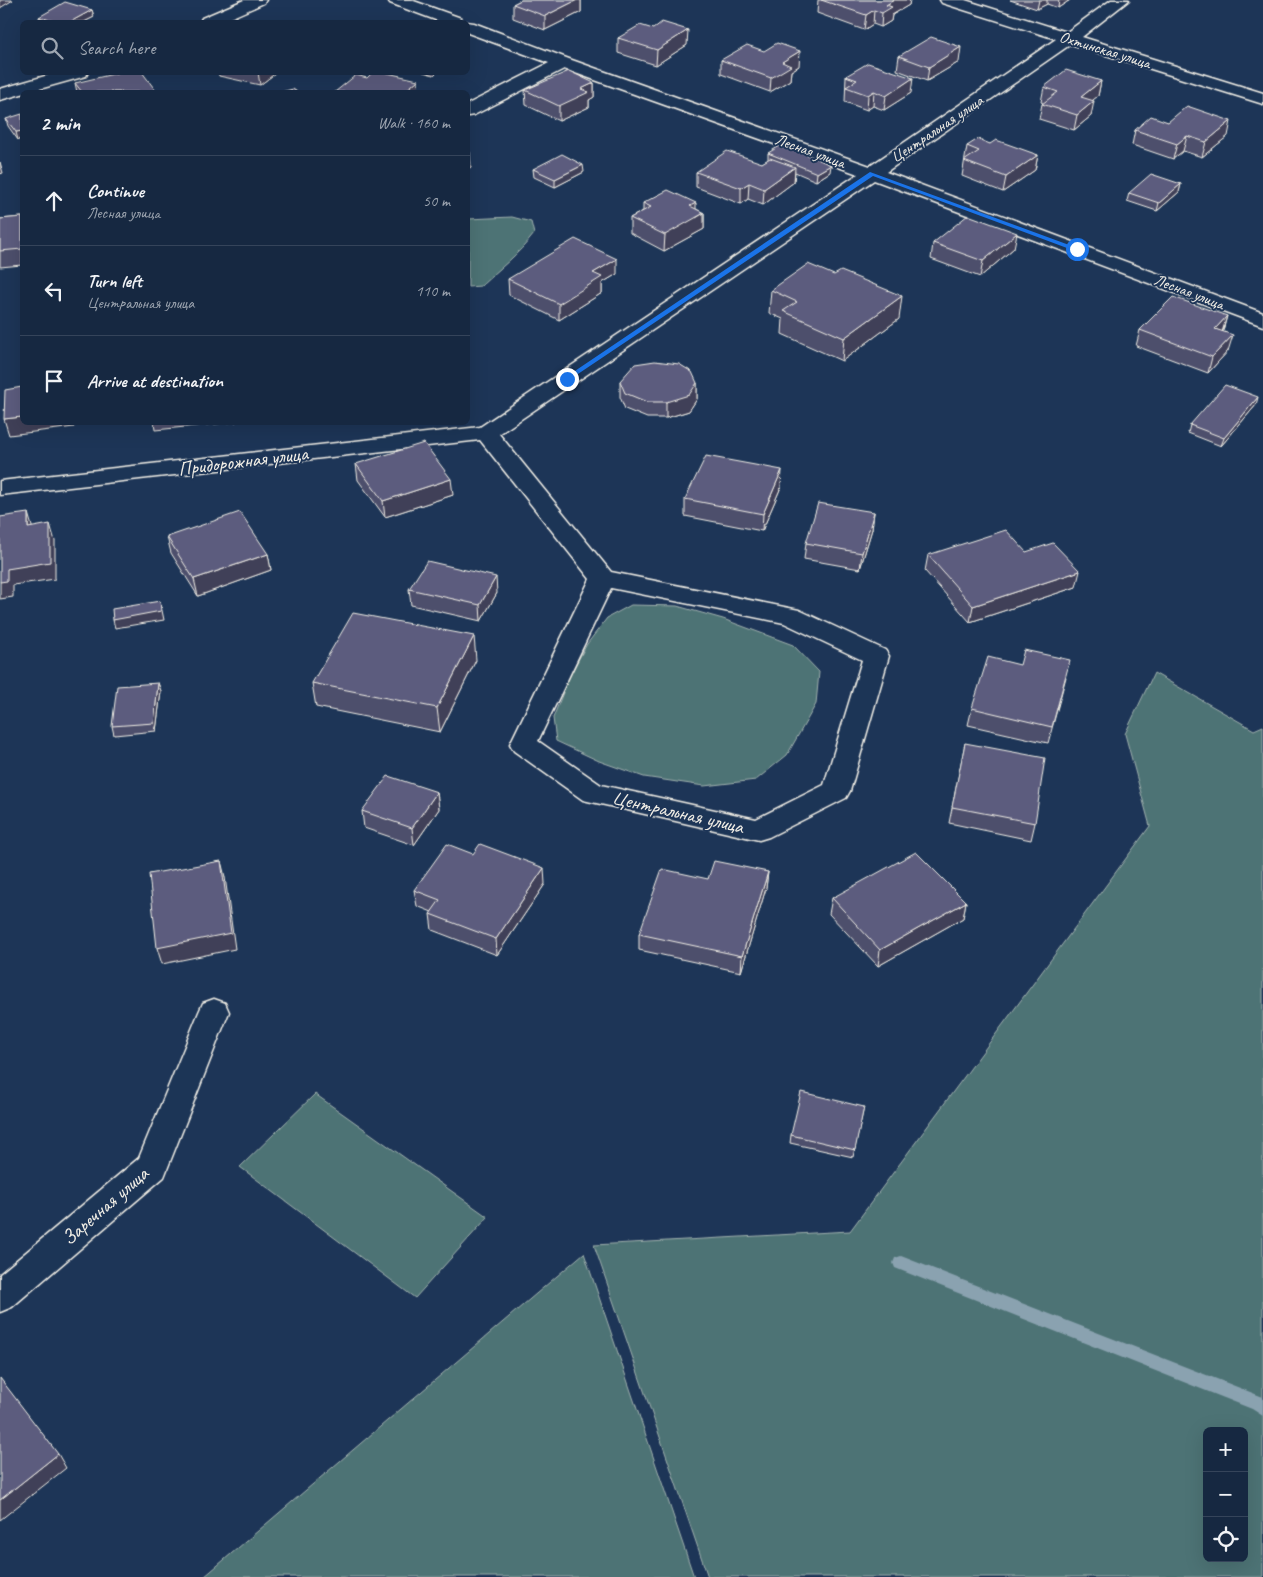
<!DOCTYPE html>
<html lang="en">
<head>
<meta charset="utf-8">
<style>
	body { margin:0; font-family:Caveat,sans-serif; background:#1f3048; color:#f1f3f6 }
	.controls { position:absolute; right:15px; bottom:15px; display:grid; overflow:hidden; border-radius:8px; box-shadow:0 5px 20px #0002 }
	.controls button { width:45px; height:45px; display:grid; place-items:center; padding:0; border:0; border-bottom:1px solid #35445a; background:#162841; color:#f1f3f6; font:25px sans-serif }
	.stop { position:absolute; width:15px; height:15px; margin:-11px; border:4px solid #1a73e8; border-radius:50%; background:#fff }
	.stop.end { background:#1a73e8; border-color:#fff; box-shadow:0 1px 5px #0008 }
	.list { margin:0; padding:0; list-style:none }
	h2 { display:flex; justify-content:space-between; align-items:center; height:65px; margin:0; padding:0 20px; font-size:21px }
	h2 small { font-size:16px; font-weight:400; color:#9ea6b1 }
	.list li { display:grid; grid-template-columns:32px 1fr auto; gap:15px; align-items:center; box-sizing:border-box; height:90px; padding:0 20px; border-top:1px solid #35445a }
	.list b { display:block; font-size:19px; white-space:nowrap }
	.list p { margin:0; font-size:16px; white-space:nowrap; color:#9ea6b1 }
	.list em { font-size:16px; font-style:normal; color:#9ea6b1 }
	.icon { flex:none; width:28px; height:28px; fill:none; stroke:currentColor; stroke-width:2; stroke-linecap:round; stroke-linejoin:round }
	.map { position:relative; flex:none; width:1263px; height:1577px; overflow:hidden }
	.search { position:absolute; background:#162841; box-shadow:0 5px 20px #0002; left:20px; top:20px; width:450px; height:55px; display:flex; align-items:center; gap:12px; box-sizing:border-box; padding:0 18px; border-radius:8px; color:#9ea6b1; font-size:19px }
	.panel { position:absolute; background:#162841; box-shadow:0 5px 20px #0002; left:20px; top:90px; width:450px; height:335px; border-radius:8px }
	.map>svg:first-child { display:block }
	.green { fill:#4e7375; stroke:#a1b2ae; fill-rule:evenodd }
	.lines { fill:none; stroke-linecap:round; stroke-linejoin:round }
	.stream { fill:#8aa2b0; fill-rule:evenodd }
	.street-casing { stroke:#f4f1e8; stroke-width:3 }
	.street { fill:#1d3557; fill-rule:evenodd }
	.wall { fill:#4e4f6c; stroke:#f4f1e8 }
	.shaded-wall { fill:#404058; stroke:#f4f1e8 }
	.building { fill:#5b5c7e; stroke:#f4f1e8 }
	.route { fill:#1a73e8 }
	.labels { text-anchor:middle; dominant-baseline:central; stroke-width:4; stroke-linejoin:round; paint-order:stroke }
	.far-street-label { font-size:16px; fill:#f4f1e8; stroke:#1d3557 }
	.street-label { font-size:20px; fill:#f4f1e8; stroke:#1d3557 }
</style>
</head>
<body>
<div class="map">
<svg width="1263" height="1577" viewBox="0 0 1263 1577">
	<rect width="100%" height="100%" fill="#1d3557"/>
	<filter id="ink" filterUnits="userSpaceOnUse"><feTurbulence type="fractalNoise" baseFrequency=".02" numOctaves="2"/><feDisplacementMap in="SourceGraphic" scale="10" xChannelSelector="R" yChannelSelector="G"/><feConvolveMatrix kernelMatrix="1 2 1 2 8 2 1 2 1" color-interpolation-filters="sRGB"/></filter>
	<g filter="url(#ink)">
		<path class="green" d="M512 217 531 222 534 234C518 255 500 268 481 286L468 287V219Z
			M631 605 677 606 723 619 793 645 819 672 816 704 787 755 756 780 704 786 644 777 599 761 556 741 553 718 570 675 587 644 607 618Z
			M1154 673 1254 730 1263 726V1577H708L594 1245 850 1231 1150 826 1125 734ZM1207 1431H1244V1558H1207Z
			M315 1094 488 1217 415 1298 240 1167Z
			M584 1253 694 1577H204Z"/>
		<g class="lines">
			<path class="stream" d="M901 1256 1263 1397V1416L1252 1409 895 1268 893 1263 895 1258Z"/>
			<defs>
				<path id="street" d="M244 0H266L264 3 221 22H200L202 18Z
					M388 0H411L461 18 463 22H441L390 3Z
					M940 0H965L1067 32 1111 0H1129L1082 37 1263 93V104L1071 44 886 172 1263 313V326L874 180 499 434 611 572 799 610 885 650 889 656 850 791 846 798 769 837 759 840 583 800 514 751 510 744 590 579 480 440 0 495V481L480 427 858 174 564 69 474 115 468 116V104L549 63 468 33 466 22 474 23 569 59 870 166 1056 39 942 3ZM611 588 784 623 862 660 824 785 756 819 601 785 538 741Z
					M59 72H88L86 76 0 100V89Z
					M214 999 225 1003 229 1012 164 1177 12 1307 0 1312V1274L139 1158 199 1012 203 1003Z"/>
			</defs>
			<use href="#street" class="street-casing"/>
			<use href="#street" class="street"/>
		</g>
		<path class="wall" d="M521 0H581V12L545 30 513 18V4Z
			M818 0H910L909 5 892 15 891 21 881 27 873 24 864 30 817 13Z
			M1010 0H1070L1058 8 1047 4 1037 9Z
			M92 10 94 17 84 22H40L39 17Z
			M618 38 687 45 656 65 618 53Z
			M899 56 959 62 927 81 897 70Z
			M721 60 799 66 791 71 790 80 770 92 721 74Z
			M218 72H277L260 85 219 76Z
			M423 72H437L434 75Z
			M846 76 911 93 884 110 873 106 867 110 845 102Z
			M1101 81 1098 96 1092 100 1091 116 1074 130 1039 119 1042 104 1043 103 1041 102 1044 87Z
			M75 83 157 92H77Z
			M594 83V97L589 100V107L559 121 526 105 525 90Z
			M6 119 22 139 18 140 8 126Z
			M1168 122 1228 136 1202 157 1183 151 1173 159 1132 145 1135 130Z
			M990 144 1038 155 1035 170 1003 192 962 176 967 146Z
			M768 153 830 172 816 181 795 172 794 182 763 205 748 199 741 204 696 187V172L762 163 768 160Z
			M533 169 584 172 555 187 534 177Z
			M1181 184 1179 192 1157 211 1127 201 1129 193Z
			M643 203 696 209 704 213V229L664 251 630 233V218L643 211Z
			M22 217V265L0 267V219Z
			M933 243 1014 248 980 277 931 259Z
			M617 274 602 283V293L559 320 509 295 508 279Z
			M771 290 899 319 842 361 782 334 783 319 769 313Z
			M1227 316 1223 331 1228 351 1208 373 1136 346 1140 330Z
			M620 381 697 383V399L689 411 666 418H647L625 409 620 397Z
			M1256 405 1221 446 1188 433 1190 425Z
			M154 422H236L155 430Z
			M356 464 453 495 385 517 358 480Z
			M781 487 762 531 685 516V499Z
			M874 512 872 529 860 569 804 559 806 543Z
			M167 537 268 554 271 570 198 596 171 553Z
			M1026 552 1076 587 970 622 925 571 928 555Z
			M409 589 497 593 481 621 411 605Z
			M476 660 440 732 316 707 312 683Z
			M1066 677 1048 743 968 725 972 708Z
			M158 683 161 691 156 731 114 735 112 726Z
			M965 743 1035 823 1031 840 949 823Z
			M437 792 439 809 414 845 364 828 362 811Z
			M768 872 766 888 741 972 639 950V934L708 879Z
			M545 884 497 955 432 930 430 914 432 912 417 906 414 890Z
			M832 898 966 902 963 918 878 966 829 914Z
			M864 1107 853 1157 790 1143 791 1135Z"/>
		<path class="shaded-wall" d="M0 0H13L0 8Z
			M577 0H581V12L545 30V16Z
			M894 0H910L909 5 892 15 891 21 881 27 882 13 886 5Z
			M1039 0H1047V4L1037 9Z
			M1059 0H1070L1058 8Z
			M92 10 94 17 84 22H70Z
			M874 10 873 24 864 30 866 15Z
			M688 30 687 45 656 65 657 50Z
			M961 47 959 62 927 81 929 67Z
			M800 51 799 66 791 71 790 80 770 92 771 78 782 62Z
			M258 72H277L260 85Z
			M913 78 911 93 884 110 886 96Z
			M418 80 419 92H404Z
			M1101 81 1098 96 1078 112 1081 97Z
			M594 83V97L589 100V107L559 121V106L581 89Z
			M874 91 873 106 867 110 868 95Z
			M1094 101 1091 116 1074 130 1077 115Z
			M1231 121 1228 136 1202 157 1206 142Z
			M22 131V139L18 140 16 132Z
			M1187 136 1183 151 1173 159 1177 144Z
			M470 152 471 167 468 169V153Z
			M1038 155 1035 170 1003 192 1006 177Z
			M0 162 3 173 0 174Z
			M583 165 584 172 555 187V179Z
			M831 165 830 172 816 181 817 173Z
			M795 167 794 182 763 205 764 189Z
			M749 183 748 199 741 204V188Z
			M1181 184 1179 192 1157 211 1159 203Z
			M696 203V218L704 213V229L664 251 665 235 690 206Z
			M1017 233 1014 248 980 277 983 261Z
			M617 259V274L602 283V293L559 320V304L593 273Z
			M902 296 899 319 842 361 844 338Z
			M1227 316 1222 332 1215 329Z
			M1233 335 1228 351 1208 373 1212 357Z
			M697 383V399L689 411 666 418V402Z
			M1258 397 1256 405 1221 446 1224 438Z
			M22 417V422H74V427L9 435 4 419Z
			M782 470 781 487 762 531 763 514Z
			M451 479 453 495 385 517 383 501Z
			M874 512 872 529 860 569 862 553Z
			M28 513 33 530 28 528Z
			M50 524 55 541V579L13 585V597L0 599V582L7 569Z
			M268 554 271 570 198 596 194 579Z
			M1080 571 1076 587 970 622 973 606Z
			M496 577 497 593 481 621 480 605Z
			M160 601 164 620 115 628 113 620Z
			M474 636 476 660 440 732 437 708Z
			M158 683 161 691 156 731 154 723Z
			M437 792 439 809 414 845 412 828Z
			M221 861 225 877 235 949 162 964 157 948Z
			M544 868 545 884 497 955 496 939Z
			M768 872 766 888 741 972 742 956Z
			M966 902 963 918 878 966 880 950Z
			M58 1454 66 1468 0 1520V1500Z"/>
		<path class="building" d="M521 0H577L545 16 513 4Z
			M821 0H894L886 5 892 7 882 13 874 10 866 15Z
			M65 2 92 10 70 22H58L39 17Z
			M662 22 688 30 657 50 618 38 640 25 653 29Z
			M931 37 961 47 929 67 899 56Z
			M777 43 800 51 782 62 791 66 771 78 721 60 747 45 764 51Z
			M868 63 913 78 886 96 874 91 868 95 846 87 857 80 846 76Z
			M1066 70 1101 81 1081 97 1094 101 1077 115 1042 104 1058 92 1044 87Z
			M569 71 594 83 581 89 589 92 559 106 525 90Z
			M122 72H142L156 91 148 92H82L75 83Z
			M373 72H383L418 80 404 92H335L356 75 367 78Z
			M293 89 297 92H281Z
			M1187 106 1231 121 1206 142 1187 136 1177 144 1135 130 1151 116 1168 122Z
			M22 114V131L16 132 6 119Z
			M978 139 990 144 996 140 1038 155 1006 177 964 161 979 151 967 146Z
			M783 144 831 165 817 173 768 153Z
			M727 151 762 163 770 158 795 167 764 189 749 183 741 188 696 172Z
			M562 154 583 165 555 179 533 169Z
			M1151 174 1181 184 1159 203 1129 193Z
			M668 190 696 203 690 206 704 213 665 235 630 218 651 207 643 203Z
			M968 215 1017 233 983 261 933 243Z
			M22 217V249L0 251V219Z
			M575 239 617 259 593 273 602 277 559 304 508 279Z
			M808 264 834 275 841 271 902 296 844 338 783 311 797 302 771 290Z
			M1173 297 1227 316 1215 329 1233 335 1212 357 1140 330Z
			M655 361 679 364 692 372 697 383 689 395 666 402H647L625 393 620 381 635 364Z
			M1225 385 1258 397 1224 438 1190 425Z
			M22 387V417L4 419 5 390Z
			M424 443 451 479 383 501 356 464Z
			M706 456 782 470 763 514 685 499Z
			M818 503 874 512 862 553 806 543Z
			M240 512 268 554 194 579 167 537Z
			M28 513V528L50 524V562L7 569V581L0 582V517Z
			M1006 530 1026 552 1053 543 1080 571 973 606 928 555Z
			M427 561 496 577 480 605 409 589Z
			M160 601 161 611 113 620 112 609Z
			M353 613 474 636 437 708 312 683Z
			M1024 650 1070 660 1052 727 972 708 988 657 1020 665Z
			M158 683 154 723 112 726 117 686Z
			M965 743 1045 758 1035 823 952 807Z
			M388 776 437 792 412 828 362 811Z
			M447 844 473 854 480 844 544 868 496 939 430 914 440 900 414 890Z
			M916 852 966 902 880 950 832 898Z
			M221 861 231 933 157 948 149 874Z
			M714 861 768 872 742 956 639 934 662 869 708 879Z
			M801 1092 864 1107 855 1150 791 1135Z
			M0 1378 58 1454 0 1500Z"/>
	</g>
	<path class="route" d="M870 172 1080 249 1075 251 873 176 569 380 563 379Z"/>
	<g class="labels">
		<g class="far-street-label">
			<text transform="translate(1105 50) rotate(17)">Охтинская улица</text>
			<text transform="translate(937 129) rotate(-34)">Центральная улица</text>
			<text transform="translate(810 151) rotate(20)">Лесная улица</text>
			<text transform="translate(1189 292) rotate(21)">Лесная улица</text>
		</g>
		<g class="street-label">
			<text transform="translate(243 461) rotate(-7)">Придорожная улица</text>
			<text transform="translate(678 812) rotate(13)">Центральная улица</text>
			<text transform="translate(105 1206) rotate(-41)">Заречная улица</text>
		</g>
	</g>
</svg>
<div class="controls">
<button>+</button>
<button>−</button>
<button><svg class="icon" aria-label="locate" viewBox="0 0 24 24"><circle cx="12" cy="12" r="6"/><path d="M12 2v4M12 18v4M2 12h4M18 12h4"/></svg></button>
</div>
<div class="stop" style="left:1077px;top:249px"></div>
<div class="stop end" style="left:567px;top:379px"></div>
<div class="search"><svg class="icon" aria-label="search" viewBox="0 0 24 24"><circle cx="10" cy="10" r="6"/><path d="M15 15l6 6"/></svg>Search here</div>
<section class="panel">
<h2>2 min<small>Walk · 160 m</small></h2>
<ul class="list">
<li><svg class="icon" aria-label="ahead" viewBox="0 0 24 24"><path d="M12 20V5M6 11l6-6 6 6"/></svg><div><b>Continue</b><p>Лесная улица</p></div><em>50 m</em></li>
<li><svg class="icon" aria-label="left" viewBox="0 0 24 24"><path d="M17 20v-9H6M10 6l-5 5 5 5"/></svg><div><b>Turn left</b><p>Центральная улица</p></div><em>110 m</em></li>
<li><svg class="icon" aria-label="arrive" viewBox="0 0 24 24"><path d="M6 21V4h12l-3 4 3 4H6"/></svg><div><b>Arrive at destination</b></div></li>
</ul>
</section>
</div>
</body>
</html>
